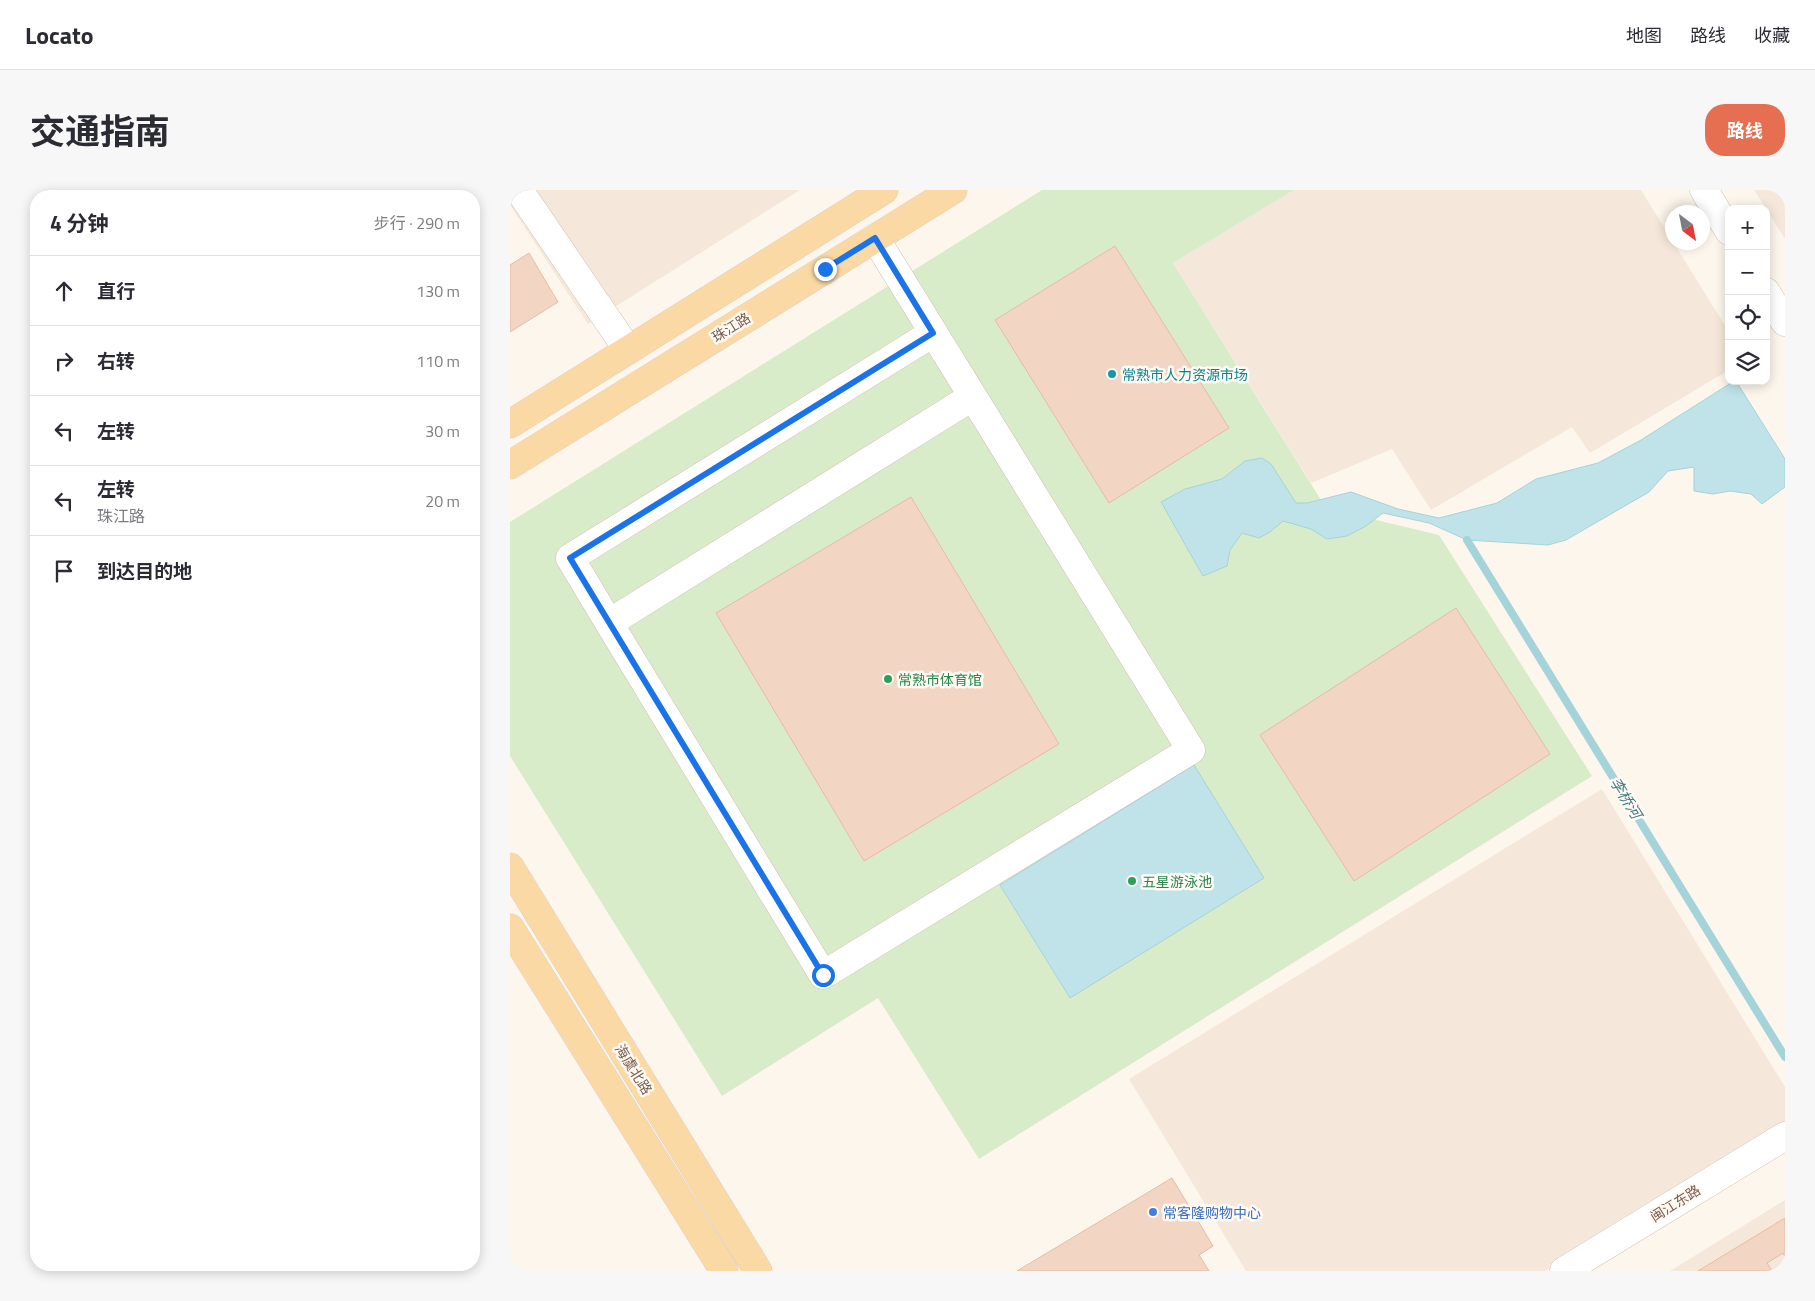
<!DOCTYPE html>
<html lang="zh">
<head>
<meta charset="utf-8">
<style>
	body { margin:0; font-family:"Titillium Web","Noto Sans SC",sans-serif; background:#f7f7f7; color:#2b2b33 }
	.controls { position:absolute; right:15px; top:15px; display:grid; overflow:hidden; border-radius:10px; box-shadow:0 2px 12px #0003 }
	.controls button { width:45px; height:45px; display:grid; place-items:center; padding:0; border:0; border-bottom:1px solid #e1e1e2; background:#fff; color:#2b2b33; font:25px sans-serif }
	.compass { position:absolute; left:1155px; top:15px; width:45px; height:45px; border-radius:50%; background:#fff; box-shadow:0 2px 12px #0003; rotate:148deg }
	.stop { position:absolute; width:15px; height:15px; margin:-11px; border:4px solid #1a73e8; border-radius:50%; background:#fff }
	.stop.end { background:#1a73e8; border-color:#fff; box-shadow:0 1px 5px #0008 }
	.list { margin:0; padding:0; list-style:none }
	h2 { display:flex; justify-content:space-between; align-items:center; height:65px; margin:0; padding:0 20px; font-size:21px }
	h2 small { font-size:16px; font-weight:400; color:#7c7c81 }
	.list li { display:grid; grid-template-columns:32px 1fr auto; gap:15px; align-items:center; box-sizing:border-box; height:70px; padding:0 20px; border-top:1px solid #e1e1e2 }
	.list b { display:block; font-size:19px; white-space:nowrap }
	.list p { margin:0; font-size:16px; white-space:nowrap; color:#7c7c81 }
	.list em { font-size:16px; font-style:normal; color:#7c7c81 }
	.icon { flex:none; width:28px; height:28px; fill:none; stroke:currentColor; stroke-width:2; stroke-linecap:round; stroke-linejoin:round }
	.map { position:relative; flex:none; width:1275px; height:1081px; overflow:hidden; border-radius:20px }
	header { display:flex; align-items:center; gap:30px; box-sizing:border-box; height:70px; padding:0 25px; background:#fff; border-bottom:1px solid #e1e1e2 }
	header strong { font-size:24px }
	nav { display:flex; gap:28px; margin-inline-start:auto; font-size:18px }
	.intro { display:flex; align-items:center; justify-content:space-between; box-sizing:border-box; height:120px; padding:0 30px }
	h1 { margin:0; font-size:35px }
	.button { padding:12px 22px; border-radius:20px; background:#e76f51; color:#fff; font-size:18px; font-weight:700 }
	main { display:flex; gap:30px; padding:0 30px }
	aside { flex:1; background:#fff; border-radius:20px; box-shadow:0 2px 12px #0003 }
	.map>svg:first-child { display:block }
	.residential { fill:#f5e8da }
	.green { fill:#d8ecc9 }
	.water { fill:#bfe3e8; stroke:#a5d3da }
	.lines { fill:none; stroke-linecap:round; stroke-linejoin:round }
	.stream { stroke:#a5d3da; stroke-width:8 }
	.building { fill:#f3d5c3; stroke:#e6bba3 }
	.minor-casing { stroke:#d1beb0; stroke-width:29 }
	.major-casing { stroke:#dad1cd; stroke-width:29 }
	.minor { stroke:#fff; stroke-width:28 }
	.major { stroke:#fbd9a5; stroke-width:28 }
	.route { stroke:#1a73e8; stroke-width:6 }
	.culture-dot { fill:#0f9aa8; stroke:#fffaf3; stroke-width:2 }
	.leisure-dot { fill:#2e9e5b; stroke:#fffaf3; stroke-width:2 }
	.shop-dot { fill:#3f7fe0; stroke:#fffaf3; stroke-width:2 }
	.labels { text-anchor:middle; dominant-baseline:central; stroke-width:5; stroke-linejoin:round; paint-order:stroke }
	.street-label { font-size:14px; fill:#7a5c4d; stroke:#fffaf3 }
	.culture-label { font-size:14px; fill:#0d838f; stroke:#fffaf3; text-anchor:start }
	.leisure-label { font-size:14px; fill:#27864d; stroke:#fffaf3; text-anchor:start }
	.shop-label { font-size:14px; fill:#366cbe; stroke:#fffaf3; text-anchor:start }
	.water-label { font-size:15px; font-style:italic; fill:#437c86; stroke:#fffaf3 }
</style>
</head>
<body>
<header>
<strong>Locato</strong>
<nav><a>地图</a><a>路线</a><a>收藏</a></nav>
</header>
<div class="intro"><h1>交通指南</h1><a class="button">路线</a></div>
<main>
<aside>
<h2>4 分钟<small>步行 · 290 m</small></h2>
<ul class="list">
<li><svg class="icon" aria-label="ahead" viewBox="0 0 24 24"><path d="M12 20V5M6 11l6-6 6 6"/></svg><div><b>直行</b></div><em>130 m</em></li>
<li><svg class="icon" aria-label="right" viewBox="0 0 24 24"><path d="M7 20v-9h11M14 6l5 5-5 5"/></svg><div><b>右转</b></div><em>110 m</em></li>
<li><svg class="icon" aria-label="left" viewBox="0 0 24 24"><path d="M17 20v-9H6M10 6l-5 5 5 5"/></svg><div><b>左转</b></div><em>30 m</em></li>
<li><svg class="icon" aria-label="left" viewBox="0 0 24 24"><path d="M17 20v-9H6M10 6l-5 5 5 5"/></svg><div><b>左转</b><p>珠江路</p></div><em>20 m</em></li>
<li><svg class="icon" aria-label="arrive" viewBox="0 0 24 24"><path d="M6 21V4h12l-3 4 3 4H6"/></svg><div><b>到达目的地</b></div></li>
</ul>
</aside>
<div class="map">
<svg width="1275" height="1081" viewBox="0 0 1275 1081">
	<rect width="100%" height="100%" fill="#fdf6ec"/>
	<path class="residential" d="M0 0H290L78 134 0 15Z
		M784 0H1131L1219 142V180L1080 263 1062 237 921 320 882 259 801 293 663 73Z
		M1244 0H1275V49L1256 19Z
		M1092 599 1275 897V934L1035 1081H736L619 889Z
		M1275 1010V1081H1160Z"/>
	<path class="green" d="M532 0H784L663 73 816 318 929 345 1082 586 469 969 368 808 212 906 0 566V332Z"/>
	<path class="water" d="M1224 191H1226L1275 269V297L1252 314 1241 304 1220 301 1203 304 1184 301V277L1158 281 1139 302 1056 350 1038 355 957 350 919 333 873 323 856 336 837 346 817 349 801 339 773 331 760 342 749 348 732 343 720 360 717 376 693 386 651 312 675 299 712 289 735 271 752 268 761 274 786 313H797L841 302 888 319 929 328 987 313 1026 289 1088 273 1131 250Z
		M684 575 754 688 560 808 490 695Z"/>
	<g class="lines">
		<path class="stream" d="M957 350 1275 867"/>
	</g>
	<path class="building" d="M605 56 719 238 599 313 485 130Z
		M19 63 48 112 0 142V75Z
		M401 307 549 554 354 671 206 423Z
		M946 418 1040 564 844 691 750 545Z
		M662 988 703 1056 689 1065 699 1081H507Z
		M1275 1028V1067L1273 1063 1257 1073 1262 1081H1188Z"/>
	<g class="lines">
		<defs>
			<path id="minor" d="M9 0 118 160
				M1194 0 1219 41
				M365 48 681 560 313 785 99 433 462 207
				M1256 102 1275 132
				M99 433 60 368 423 143
				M1054 1081 1275 946"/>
			<path id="major" d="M0 234 374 0
				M0 275 443 0
				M0 677 248 1081
				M0 738 214 1081"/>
		</defs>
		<use href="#minor" class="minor-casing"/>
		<use href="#major" class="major-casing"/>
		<use href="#minor" class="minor"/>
		<use href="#major" class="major"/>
	</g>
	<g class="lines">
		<path class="route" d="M313 785 60 368 423 143 365 48 315 79"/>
	</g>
	<circle class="culture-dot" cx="602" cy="184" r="5"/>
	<g class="leisure-dot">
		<circle cx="378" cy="489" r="5"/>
		<circle cx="622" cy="691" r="5"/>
	</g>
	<circle class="shop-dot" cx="643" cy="1022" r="5"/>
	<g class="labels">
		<g class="street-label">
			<text transform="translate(221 137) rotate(-32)">珠江路</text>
			<text transform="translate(124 879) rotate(58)">海虞北路</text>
			<text transform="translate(1165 1013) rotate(-32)">闽江东路</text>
		</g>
		<g class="culture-label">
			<text x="612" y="184">常熟市人力资源市场</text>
		</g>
		<g class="leisure-label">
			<text x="388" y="489">常熟市体育馆</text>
			<text x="632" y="691">五星游泳池</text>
		</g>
		<g class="shop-label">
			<text x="653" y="1022">常客隆购物中心</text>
		</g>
		<g class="water-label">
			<text transform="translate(1116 608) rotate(58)">李桥河</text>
		</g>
	</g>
</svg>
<div class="controls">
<button>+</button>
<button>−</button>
<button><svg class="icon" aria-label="locate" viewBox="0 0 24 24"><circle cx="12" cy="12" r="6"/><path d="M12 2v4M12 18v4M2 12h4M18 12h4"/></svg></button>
<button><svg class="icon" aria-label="layers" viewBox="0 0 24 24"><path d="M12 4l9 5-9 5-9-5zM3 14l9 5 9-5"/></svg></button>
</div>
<svg class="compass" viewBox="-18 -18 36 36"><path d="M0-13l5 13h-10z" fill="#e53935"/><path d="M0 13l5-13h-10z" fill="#7c7c81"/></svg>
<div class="stop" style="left:313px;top:785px"></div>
<div class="stop end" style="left:315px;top:79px"></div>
</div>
</main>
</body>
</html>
